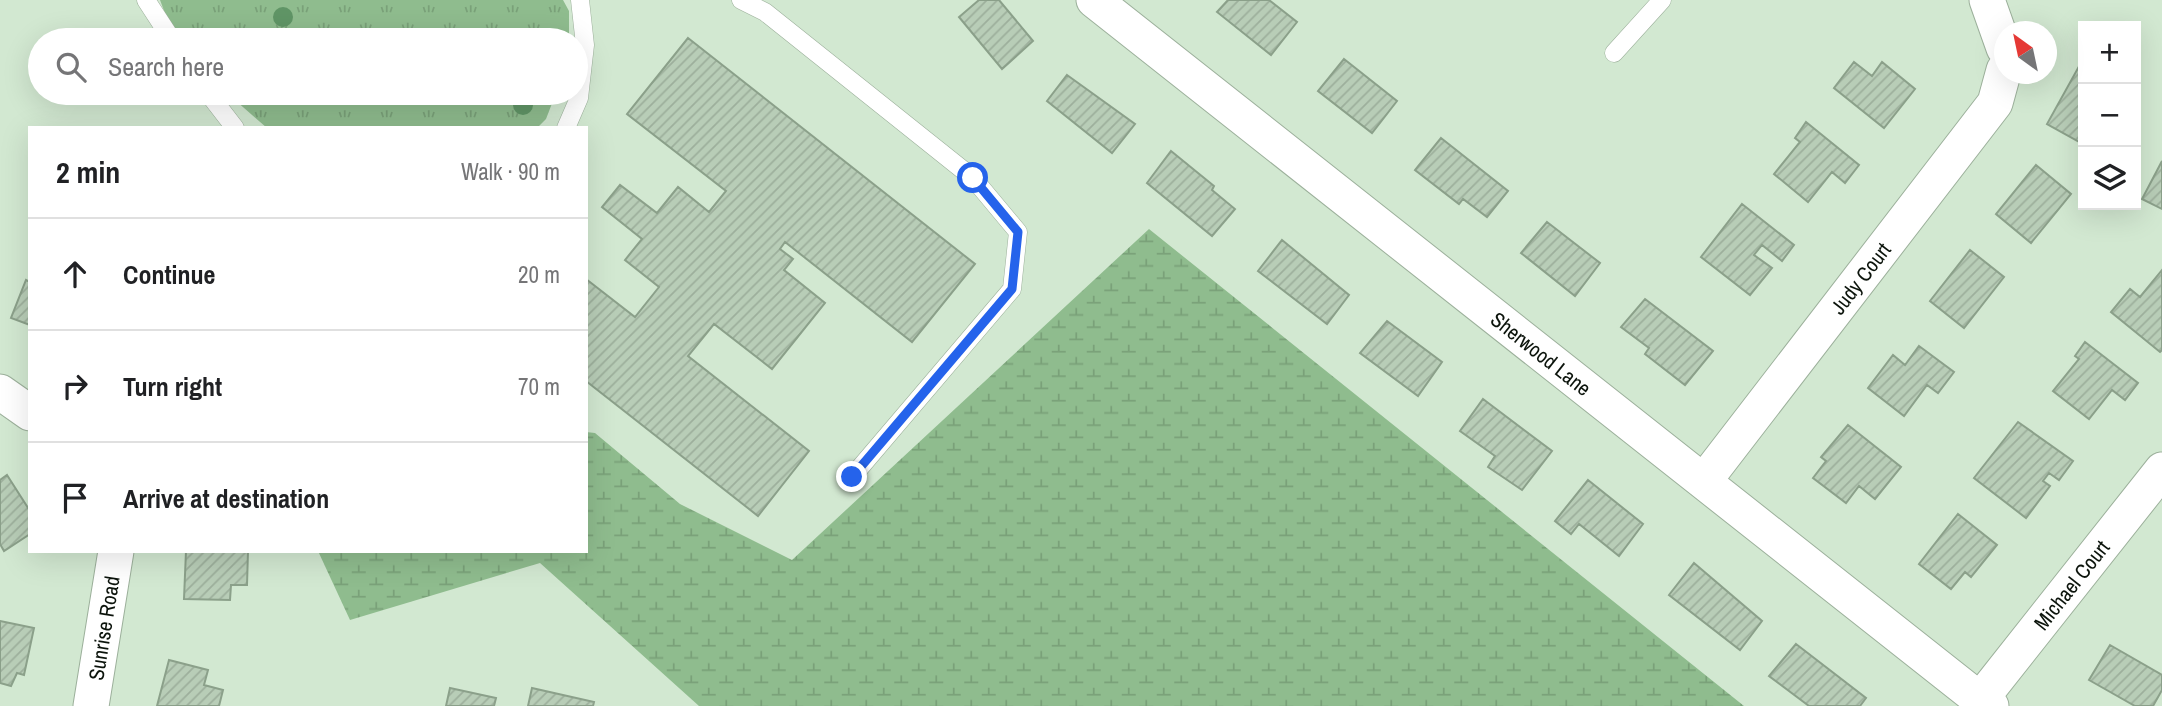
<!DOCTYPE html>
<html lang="en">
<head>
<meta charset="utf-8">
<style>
	body { margin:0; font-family:"Archivo Narrow",sans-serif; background:#f6f6f6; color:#202124 }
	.controls { position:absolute; right:21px; top:21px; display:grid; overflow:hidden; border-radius:0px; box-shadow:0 7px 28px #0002 }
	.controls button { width:63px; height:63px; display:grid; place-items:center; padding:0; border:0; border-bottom:2px solid #e0e0e0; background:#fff; color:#202124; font:35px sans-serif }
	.compass { position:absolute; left:1994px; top:21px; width:63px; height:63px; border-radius:50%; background:#fff; box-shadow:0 7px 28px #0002; rotate:327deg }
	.stop { position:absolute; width:21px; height:21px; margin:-16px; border:5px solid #2563eb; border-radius:50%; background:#fff }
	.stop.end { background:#2563eb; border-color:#fff; box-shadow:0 2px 7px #0008 }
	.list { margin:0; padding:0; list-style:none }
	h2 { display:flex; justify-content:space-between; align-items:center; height:91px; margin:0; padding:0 28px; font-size:30px }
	h2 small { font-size:23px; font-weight:400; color:#757577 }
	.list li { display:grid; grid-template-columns:46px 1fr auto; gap:21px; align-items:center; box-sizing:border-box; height:112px; padding:0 28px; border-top:2px solid #e0e0e0 }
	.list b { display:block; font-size:26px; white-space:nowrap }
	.list em { font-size:23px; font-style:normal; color:#757577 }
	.icon { flex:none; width:38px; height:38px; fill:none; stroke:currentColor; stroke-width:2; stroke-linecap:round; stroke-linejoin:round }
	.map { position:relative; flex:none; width:2162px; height:706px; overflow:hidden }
	.search { position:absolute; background:#fff; box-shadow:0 7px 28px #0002; left:28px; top:28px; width:560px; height:77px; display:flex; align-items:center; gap:18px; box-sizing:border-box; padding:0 24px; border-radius:38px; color:#757577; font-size:26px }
	.panel { position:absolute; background:#fff; box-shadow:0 7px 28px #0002; left:28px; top:126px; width:560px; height:427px; border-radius:0px }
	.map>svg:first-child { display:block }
	.grass { fill:url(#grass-tufts) }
	.wetland { fill:url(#wetland-marsh) }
	.building { fill:url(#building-hatch); stroke:#8ba08a; stroke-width:2 }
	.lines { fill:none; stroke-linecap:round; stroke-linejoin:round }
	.lane-casing { stroke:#9cb09b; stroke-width:19 }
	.street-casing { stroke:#9cb09b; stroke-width:37 }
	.lane { stroke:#fff; stroke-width:18 }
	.street { stroke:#fff; stroke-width:35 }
	.tree { fill:#609566 }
	.route { stroke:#2563eb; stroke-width:9 }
	.labels { text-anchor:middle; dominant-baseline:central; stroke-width:7; stroke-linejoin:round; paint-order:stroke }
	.street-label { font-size:21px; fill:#0c140c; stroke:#dff5de }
</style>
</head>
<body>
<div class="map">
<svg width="2162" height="706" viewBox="0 0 2162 706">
	<defs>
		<pattern id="grass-tufts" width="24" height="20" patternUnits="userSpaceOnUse" patternTransform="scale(1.75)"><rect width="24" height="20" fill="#8fbc8e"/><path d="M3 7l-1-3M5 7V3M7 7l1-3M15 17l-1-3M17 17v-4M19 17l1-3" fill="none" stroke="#7aa179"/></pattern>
		<pattern id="wetland-marsh" width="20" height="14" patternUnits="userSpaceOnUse" patternTransform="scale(1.75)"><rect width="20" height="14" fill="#8fbc8e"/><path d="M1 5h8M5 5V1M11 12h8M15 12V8" fill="none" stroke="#7aa179"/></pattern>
		<pattern id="building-hatch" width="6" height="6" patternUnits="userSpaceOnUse" patternTransform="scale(1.75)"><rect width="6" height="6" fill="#b8cdb7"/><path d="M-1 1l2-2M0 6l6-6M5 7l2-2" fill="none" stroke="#9daf9c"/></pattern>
	</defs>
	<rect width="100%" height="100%" fill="#d2e8d1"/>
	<path class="grass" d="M160 0H563L569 11V40H175Z
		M227 93H556L546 119 537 128H267Z"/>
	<path class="wetland" d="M1149 229 1744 706H699L540 563 350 620 318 551H586V432L595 433 680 504 792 560Z"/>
	<path class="building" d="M979 0H999L1033 41 1002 69 959 17Z
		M1228 0H1269L1297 22 1271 55 1217 12Z
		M688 38 975 264 912 342 785 242 780 249 793 259 784 270 825 303 772 369 714 324 688 356 809 451 758 516 586 381V279L635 317 659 287 625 260 642 239 602 207 620 185 657 213 678 187 709 212 726 191 627 114Z
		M1344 59 1397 101 1372 133 1318 91Z
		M2083 59V144L2047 124Z
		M1854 62 1872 76 1882 62 1915 89 1884 128 1834 88Z
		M1067 75 1135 124 1112 153 1047 101Z
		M1806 122 1859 165 1845 183 1832 172 1808 202 1774 174 1800 142 1795 138Z
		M1441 138 1508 191 1487 217 1463 199 1459 204 1415 170Z
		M1171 151 1214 186 1212 190 1235 209 1212 236 1147 183Z
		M2162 161V209L2142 199Z
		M2036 165 2071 194 2031 243 1996 214Z
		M1742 204 1794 245 1782 261 1762 245 1754 255 1772 268 1750 295 1701 257Z
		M1547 222 1600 263 1575 296 1521 253Z
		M1282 240 1349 295 1327 324 1258 271Z
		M1970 250 2004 277 1964 328 1930 301Z
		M2162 270V350L2160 352 2111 312 2130 289 2140 297Z
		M26 280 30 282V325L11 318Z
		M1645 299 1713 351 1685 385 1645 354 1649 348 1621 327Z
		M1387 321 1442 362 1418 396 1360 353Z
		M2085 342 2138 383 2125 400 2112 390 2089 419 2053 391 2079 359 2075 356Z
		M1919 346 1954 372 1938 393 1927 385 1904 416 1868 388 1893 355 1905 365Z
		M1483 399 1552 451 1522 490 1488 467 1495 456 1460 431Z
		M2018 422 2073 461 2059 480 2049 473 2043 481 2050 486 2026 518 1974 478Z
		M1848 425 1901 467 1875 499 1859 486 1846 503 1813 478 1826 461 1821 457Z
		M7 475 30 511V534L4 551 0 544V480Z
		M1588 480 1643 524 1619 556 1579 524 1571 534 1555 521Z
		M1958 514 1997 545 1971 577 1965 572 1951 589 1919 564Z
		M186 551H248L247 585H231L230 600 184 599Z
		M1694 563 1762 621 1740 650 1669 595Z
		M0 621 34 628 24 675 17 673 11 686 0 683Z
		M1796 644 1866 698 1860 706H1809L1769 676Z
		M2110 645 2162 675V690L2153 706H2135L2089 680Z
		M169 660 208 670 204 685 223 690 219 706H157Z
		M450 688 496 698 494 706H446Z
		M532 688 594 702 593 706H528Z"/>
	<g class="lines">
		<defs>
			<path id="lane" d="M146 0 172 40
				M741 0 765 12 973 178 1018 232 1012 289 852 477
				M1614 53 1662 0
				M208 93 235 128
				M566 128 579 98 585 45 580 0"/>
			<g id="street">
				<path id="s1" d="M1094 0 1980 700 1991 706"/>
				<path d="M1987 0 2004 48"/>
				<path d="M0 392 30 413"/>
				<path id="s2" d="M1704 481 1995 103 2004 70"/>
				<path id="s3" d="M1980 700 2162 470"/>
				<path id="s4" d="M91 706 116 551"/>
			</g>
		</defs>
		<use href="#lane" class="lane-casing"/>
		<use href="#street" class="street-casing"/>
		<use href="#lane" class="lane"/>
		<use href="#street" class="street"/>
	</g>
	<g class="tree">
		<circle cx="283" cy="17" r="10"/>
		<circle cx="523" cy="105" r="10"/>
	</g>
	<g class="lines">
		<path class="route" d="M852 477 1012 289 1018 232 973 178"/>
	</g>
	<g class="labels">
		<g class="street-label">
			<text stroke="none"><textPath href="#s2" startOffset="256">Judy Court</textPath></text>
			<text stroke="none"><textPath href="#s1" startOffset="570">Sherwood Lane</textPath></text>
			<text stroke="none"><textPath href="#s3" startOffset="147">Michael Court</textPath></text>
			<text stroke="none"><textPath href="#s4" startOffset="79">Sunrise Road</textPath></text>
		</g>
	</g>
</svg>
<div class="controls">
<button>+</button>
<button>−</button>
<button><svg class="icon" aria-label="layers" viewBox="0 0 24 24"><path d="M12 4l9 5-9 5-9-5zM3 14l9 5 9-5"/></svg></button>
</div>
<svg class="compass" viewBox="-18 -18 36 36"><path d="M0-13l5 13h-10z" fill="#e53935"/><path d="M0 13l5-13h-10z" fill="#757577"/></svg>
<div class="stop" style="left:973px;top:178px"></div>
<div class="stop end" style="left:852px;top:477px"></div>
<div class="search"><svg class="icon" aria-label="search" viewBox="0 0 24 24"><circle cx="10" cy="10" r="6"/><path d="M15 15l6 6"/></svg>Search here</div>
<section class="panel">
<h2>2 min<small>Walk · 90 m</small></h2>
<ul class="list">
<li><svg class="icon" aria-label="ahead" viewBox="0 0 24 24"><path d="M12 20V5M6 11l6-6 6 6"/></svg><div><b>Continue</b></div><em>20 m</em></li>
<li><svg class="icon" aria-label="right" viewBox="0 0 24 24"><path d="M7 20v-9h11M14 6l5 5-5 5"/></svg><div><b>Turn right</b></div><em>70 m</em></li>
<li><svg class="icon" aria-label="arrive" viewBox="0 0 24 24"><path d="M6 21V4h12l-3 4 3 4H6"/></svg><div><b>Arrive at destination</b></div></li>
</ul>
</section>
</div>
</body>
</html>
